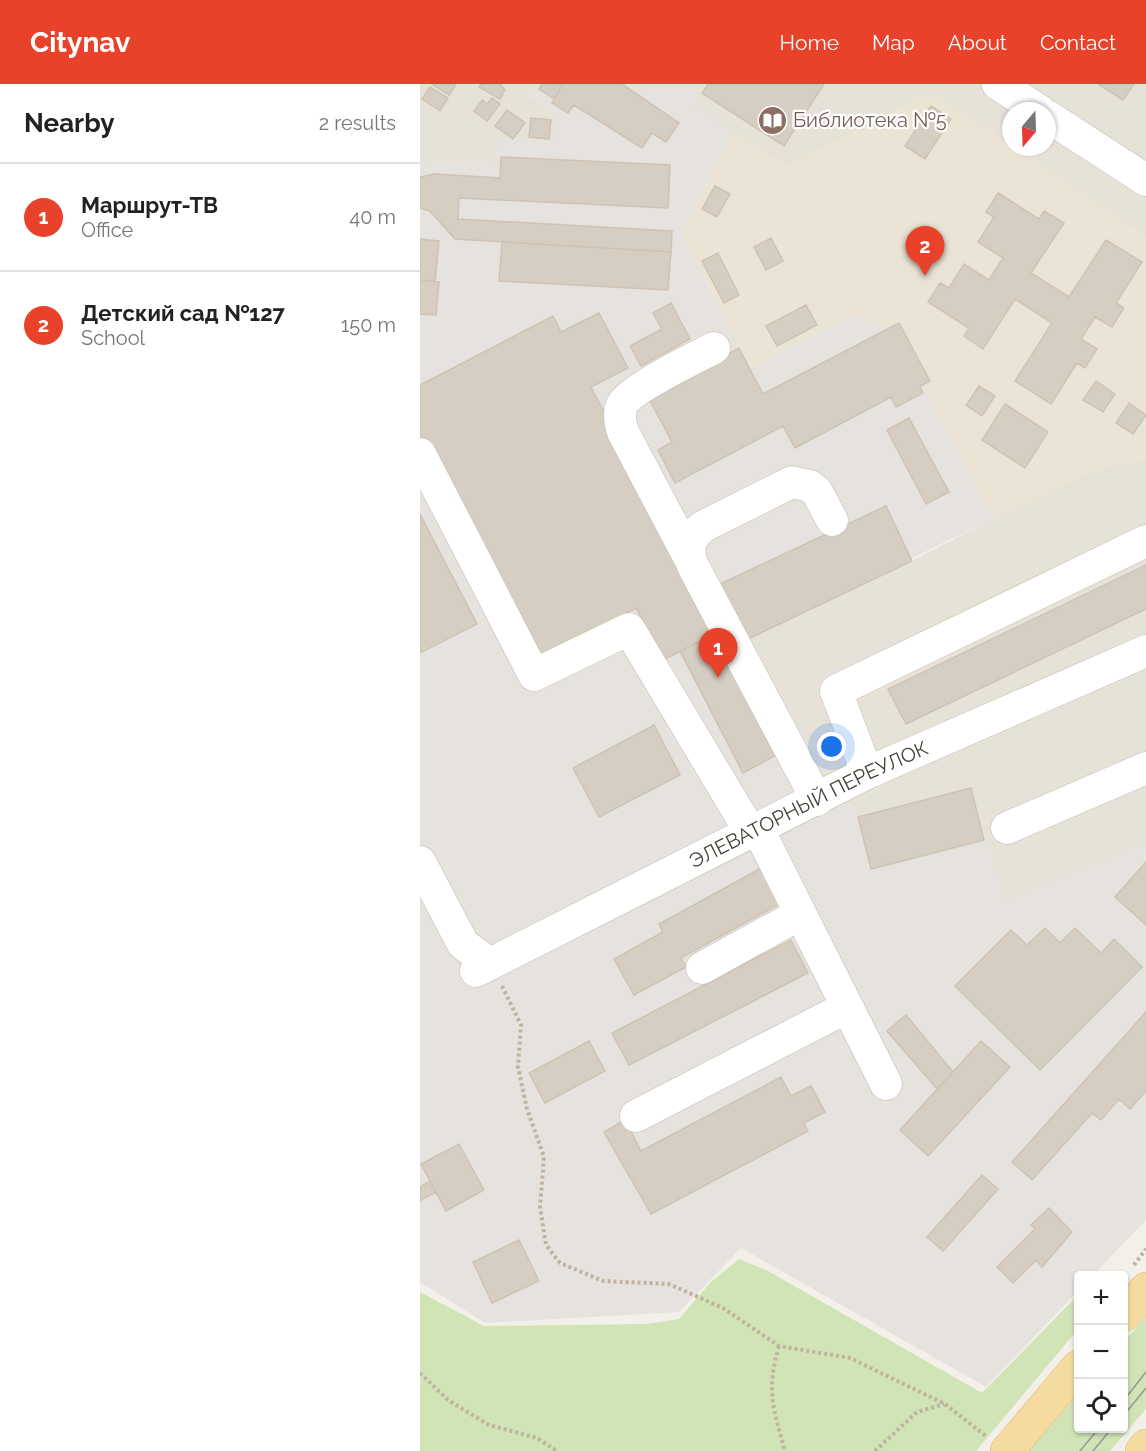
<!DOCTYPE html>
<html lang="en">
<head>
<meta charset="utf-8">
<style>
	body { margin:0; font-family:Raleway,sans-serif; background:#f2f2f2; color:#222 }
	.controls { position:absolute; right:18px; bottom:18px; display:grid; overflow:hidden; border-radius:6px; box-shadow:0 2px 4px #0004 }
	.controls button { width:54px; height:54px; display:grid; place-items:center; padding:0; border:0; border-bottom:2px solid #e0e0e0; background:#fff; color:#222; font:30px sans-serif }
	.compass { position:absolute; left:582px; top:18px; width:54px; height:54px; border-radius:50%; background:#fff; box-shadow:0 2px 4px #0004; rotate:199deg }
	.you { position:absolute; left:412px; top:663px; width:21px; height:21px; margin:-15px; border:4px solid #fff; border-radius:50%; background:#1a73e8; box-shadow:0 0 0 9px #1a73e833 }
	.badge { display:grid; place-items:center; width:39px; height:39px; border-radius:50%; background:#e8422b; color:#fff; font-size:20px; font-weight:700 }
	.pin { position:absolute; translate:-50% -50px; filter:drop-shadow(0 2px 3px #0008) }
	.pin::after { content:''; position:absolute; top:32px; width:21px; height:18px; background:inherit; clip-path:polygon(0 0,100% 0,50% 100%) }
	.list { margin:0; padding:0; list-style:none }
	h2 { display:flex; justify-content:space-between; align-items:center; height:78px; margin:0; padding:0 24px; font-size:26px }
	h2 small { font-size:20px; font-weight:400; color:#767676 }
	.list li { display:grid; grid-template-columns:39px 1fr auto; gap:18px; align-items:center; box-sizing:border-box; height:108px; padding:0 24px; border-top:2px solid #e0e0e0 }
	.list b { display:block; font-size:22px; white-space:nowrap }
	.list p { margin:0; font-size:20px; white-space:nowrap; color:#767676 }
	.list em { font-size:20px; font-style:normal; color:#767676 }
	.icon { flex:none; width:33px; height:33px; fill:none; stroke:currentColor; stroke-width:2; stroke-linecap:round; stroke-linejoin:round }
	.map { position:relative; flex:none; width:726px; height:1367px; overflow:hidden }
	header { display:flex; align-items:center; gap:36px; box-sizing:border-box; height:84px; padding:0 30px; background:#e8422b; color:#fff }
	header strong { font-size:28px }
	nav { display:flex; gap:33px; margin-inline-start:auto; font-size:21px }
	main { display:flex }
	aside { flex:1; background:#fff }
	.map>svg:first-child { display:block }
	.residential { fill:#e7e2d8; fill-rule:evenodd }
	.industrial { fill:#e6e2de }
	.education { fill:#ebe4d5 }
	.green { fill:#d0e4b6 }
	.building { fill:#d7cec3; stroke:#cec3b3; stroke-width:1.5 }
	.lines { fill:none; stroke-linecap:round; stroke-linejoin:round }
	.minor-casing { stroke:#c1bab0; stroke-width:33 }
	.major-casing { stroke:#dab770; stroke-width:34 }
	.path { stroke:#bfb39f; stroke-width:4; stroke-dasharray:3 3; stroke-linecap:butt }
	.minor { stroke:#fff; stroke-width:32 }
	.major { stroke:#f6dba0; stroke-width:33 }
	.tram { stroke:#979797; stroke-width:1.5 }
	.labels { text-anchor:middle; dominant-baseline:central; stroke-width:4.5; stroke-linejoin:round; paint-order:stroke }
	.education-label { font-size:20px; fill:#785e54; stroke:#fff; text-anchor:start }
	.street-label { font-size:20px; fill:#464038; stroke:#fff }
</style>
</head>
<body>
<header>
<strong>Citynav</strong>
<nav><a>Home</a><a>Map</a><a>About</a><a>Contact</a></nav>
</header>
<main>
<aside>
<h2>Nearby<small>2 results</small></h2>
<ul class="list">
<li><span class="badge">1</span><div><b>Маршрут-ТВ</b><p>Office</p></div><em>40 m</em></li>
<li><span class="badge">2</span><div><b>Детский сад №127</b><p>School</p></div><em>150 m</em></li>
</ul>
</aside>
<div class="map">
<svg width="726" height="1367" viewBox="0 0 726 1367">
	<rect width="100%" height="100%" fill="#f3f0e9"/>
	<path class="residential" d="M0 0H112L107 9 136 29 134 58 78 55 76 77 0 78Z
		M286 0H726V759L585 818 551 704 438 732 400 681 326 556 492 477 574 434 273 20ZM591 27H627V63H591Z"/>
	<path class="industrial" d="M112 0H286L273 20 314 48 262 149 331 284 431 231 471 243 574 434 327 555 400 681 438 732 551 704 585 818 726 759V1136L673 1191 658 1192V1207L566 1303 321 1164 259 1228 65 1239 0 1198V78L75 77 77 55 133 58 136 29 107 8Z"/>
	<path class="education" d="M510 8 726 153V375L673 387 574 434 471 243 431 231 331 284 262 149 314 48 367 82Z"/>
	<path class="green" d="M319 1175 348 1187 562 1309 658 1211V1245L556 1367H0V1208L64 1242 227 1240 259 1235 290 1199Z
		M726 1232V1325L690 1367H609L658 1310V1344H704V1258Z"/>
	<path class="building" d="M12 0H36L29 11Z
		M61 0H80L85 6 80 15 59 3Z
		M122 0H143L134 15 119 5Z
		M143 0H202L259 39 246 58 232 49 222 64 154 21 148 29 132 19Z
		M288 0H404L364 62 282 9Z
		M678 0H714L703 16Z
		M10 3 28 14 20 27 2 15Z
		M72 14 80 20 67 37 54 27 62 16 67 20Z
		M511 22 531 35 505 75 485 62Z
		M87 26 105 39 93 55 75 42Z
		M111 34 131 36 129 55 109 53Z
		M81 73 250 81 248 124 39 114 38 135 252 147 251 168 35 155 10 127 0 124V93L15 90 80 94Z
		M295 102 310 110 297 133 282 125Z
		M578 109 619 135 624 127 644 139 611 189 649 213 686 156 722 178 696 219 704 224 692 243 675 233 661 255 677 265 665 284 657 279 631 320 595 297 632 239 595 215 563 265 544 252 549 244 508 218 520 199 529 204 544 180 569 196 583 174 558 158 574 133 566 128Z
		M351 154 363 177 346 186 334 163Z
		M0 155 19 157 15 197 0 196Z
		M82 158 251 168 248 206 79 197Z
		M298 169 319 211 304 219 282 177Z
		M0 196 19 198 16 231 0 230Z
		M251 219 270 255 221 282 210 262 242 245 233 229Z
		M386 221 397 241 357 262 346 242Z
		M179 229 208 284 171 303 298 548 243 576 216 524 114 577 0 358V301L133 232 141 248Z
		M479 239 510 297 500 302 503 309 476 323 471 313 375 364 363 342 255 399 238 366 252 358 228 313 319 264 343 310Z
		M676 297 695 310 683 328 663 316Z
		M559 302 575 312 562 332 546 321Z
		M709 319 726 331 713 350 696 339Z
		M585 320 628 348 605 384 562 356Z
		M489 334 529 408 506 420 467 346Z
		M466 422 492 477 326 556 300 500Z
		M0 430 57 540 0 569Z
		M726 481V525L486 640 468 605Z
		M298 548 360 669 323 689 260 567Z
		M234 641 260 691 179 733 153 684Z
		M551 704 564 756 451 785 438 733Z
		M726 778V841L695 813Z
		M343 783 363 818 261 874 266 883 214 911 194 875 243 848 239 840Z
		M625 844 640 859 655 844 681 869 694 855 722 883 620 986 535 902 591 846 607 861Z
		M371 856 388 889 209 981 192 949Z
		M726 928V1007L710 1025 699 1015 681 1036 672 1029 612 1096 592 1078Z
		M486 931 533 988 517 1005 467 947Z
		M169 957 185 987 125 1019 109 989Z
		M561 957 590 983 508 1072 480 1046Z
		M361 993 371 1012 391 1002 405 1028 384 1039 388 1047 231 1130 184 1048 205 1036 221 1067Z
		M39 1060 64 1106 26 1127 1 1080Z
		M562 1091 578 1105 523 1167 507 1153Z
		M10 1097 16 1108 0 1117V1103Z
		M629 1124 652 1148 622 1183 616 1176 593 1199 577 1183 615 1145 611 1141Z
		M99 1156 119 1197 72 1219 53 1178Z"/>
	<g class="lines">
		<defs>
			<g id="minor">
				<path d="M578 0 620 27"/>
				<path d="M627 32 726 96"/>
				<path d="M0 370 114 591 209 545 331 749"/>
				<path d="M269 473 203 348C200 339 198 330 202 321 210 305 275 274 294 264"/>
				<path d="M447 689 416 607 726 457"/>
				<path d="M397 716 273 482C266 465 269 453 284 442L372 398 390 402 397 408 412 436"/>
				<path d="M587 744 726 684"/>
				<path d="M338 745 466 1000"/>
				<path d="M0 778 43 860 70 880"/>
				<path d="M282 884 380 830"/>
				<path id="s1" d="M56 887 447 689 726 567"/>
				<path d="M216 1032 427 923"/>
			</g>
			<path id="major" d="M704 1231 726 1205
				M587 1367 658 1283
				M722 1367 726 1362"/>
		</defs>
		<use href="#minor" class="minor-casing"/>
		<use href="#major" class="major-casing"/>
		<path class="path" d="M82 902 101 941 98 983 107 1025 124 1073 120 1123 126 1161 140 1179 183 1197 249 1200 303 1224 359 1262 430 1274 525 1320 567 1353
			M714 1181 726 1165
			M359 1262C346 1305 353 1325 365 1367
			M0 1289 28 1316 69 1341 117 1354 137 1367
			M455 1367 497 1328 524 1320"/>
		<use href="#minor" class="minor"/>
		<use href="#major" class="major"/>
		<path class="tram" d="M704 1316 726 1288
			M704 1331 726 1304
			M660 1367 679 1344
			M673 1367 692 1344"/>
	</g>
	<defs>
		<symbol id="library-disc" viewBox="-11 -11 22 22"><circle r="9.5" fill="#8d6e63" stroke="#fff"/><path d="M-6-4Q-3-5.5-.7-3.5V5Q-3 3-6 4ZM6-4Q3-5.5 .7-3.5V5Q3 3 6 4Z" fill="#fff"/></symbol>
	</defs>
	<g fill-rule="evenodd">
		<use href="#library-disc" x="336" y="20" width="33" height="33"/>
	</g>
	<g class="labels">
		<g class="education-label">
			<text x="373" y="36">Библиотека №5</text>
		</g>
		<g class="street-label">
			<text stroke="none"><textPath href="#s1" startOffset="372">ЭЛЕВАТОРНЫЙ ПЕРЕУЛОК</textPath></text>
		</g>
	</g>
</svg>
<div class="controls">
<button>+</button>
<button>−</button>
<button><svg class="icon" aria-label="locate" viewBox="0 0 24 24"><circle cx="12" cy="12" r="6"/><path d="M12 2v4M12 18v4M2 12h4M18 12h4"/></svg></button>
</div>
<svg class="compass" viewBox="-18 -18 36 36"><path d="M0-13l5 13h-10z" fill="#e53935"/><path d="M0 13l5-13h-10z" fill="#767676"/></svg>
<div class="you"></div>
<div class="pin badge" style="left:298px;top:594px">1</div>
<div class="pin badge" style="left:505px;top:192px">2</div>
</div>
</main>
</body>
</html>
